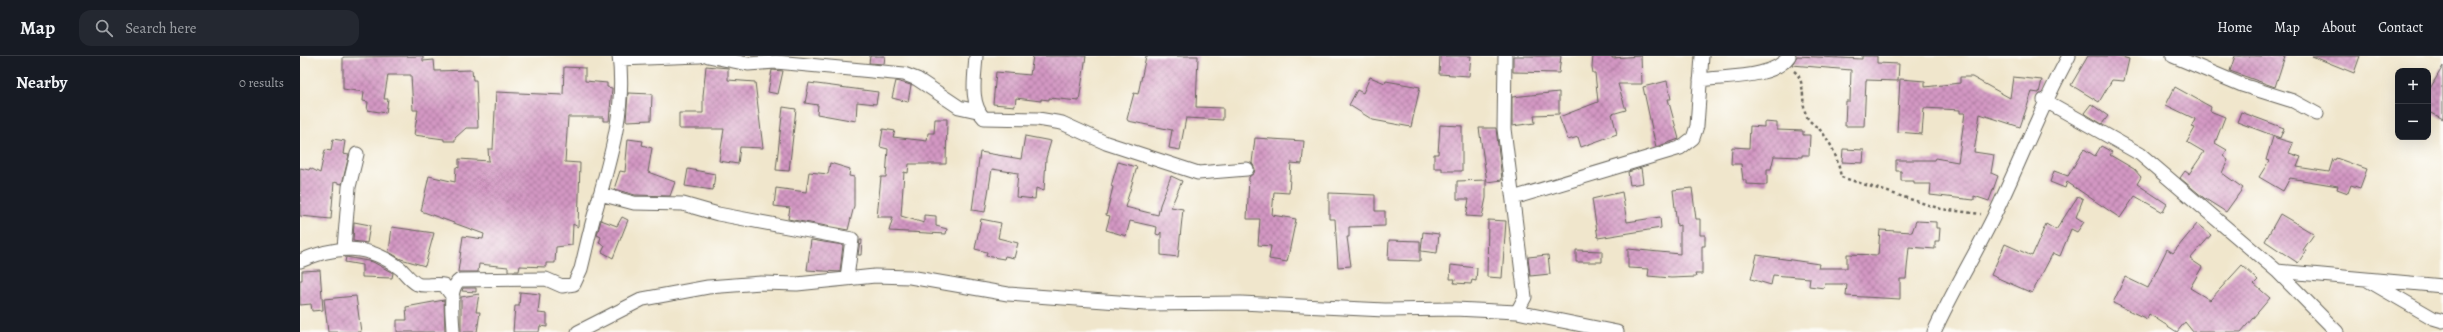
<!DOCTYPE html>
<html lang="en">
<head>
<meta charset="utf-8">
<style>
	body { margin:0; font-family:Alegreya,serif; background:#242831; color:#f1f3f6 }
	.controls { position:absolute; right:12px; top:12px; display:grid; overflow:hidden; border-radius:8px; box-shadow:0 4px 16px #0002 }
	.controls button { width:36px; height:36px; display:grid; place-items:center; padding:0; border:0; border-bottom:1px solid #363941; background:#171b24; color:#f1f3f6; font:20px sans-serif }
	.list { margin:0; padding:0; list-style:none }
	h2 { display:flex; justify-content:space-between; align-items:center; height:52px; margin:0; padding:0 16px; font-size:17px }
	h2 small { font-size:13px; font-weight:400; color:#9ea1a6 }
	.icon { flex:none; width:22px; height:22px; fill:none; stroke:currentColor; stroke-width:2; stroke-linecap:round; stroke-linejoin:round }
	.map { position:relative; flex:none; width:2143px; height:276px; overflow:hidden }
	header { display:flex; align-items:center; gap:24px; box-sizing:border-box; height:56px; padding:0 20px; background:#171b24; border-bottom:1px solid #363941 }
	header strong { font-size:19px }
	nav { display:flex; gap:22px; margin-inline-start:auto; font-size:14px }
	.search { width:280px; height:36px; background:#242831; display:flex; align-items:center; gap:10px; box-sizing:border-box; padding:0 14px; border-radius:12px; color:#9ea1a6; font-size:15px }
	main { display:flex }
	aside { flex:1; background:#171b24 }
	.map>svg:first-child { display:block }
	.building { fill:url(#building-cross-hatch) }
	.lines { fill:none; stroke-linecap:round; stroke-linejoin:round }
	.street-casing { stroke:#66635a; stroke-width:15 }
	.path { stroke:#66635a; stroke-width:2.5; stroke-dasharray:3 3; stroke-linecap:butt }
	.street { stroke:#fff; stroke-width:13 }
</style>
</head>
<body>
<header>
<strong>Map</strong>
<div class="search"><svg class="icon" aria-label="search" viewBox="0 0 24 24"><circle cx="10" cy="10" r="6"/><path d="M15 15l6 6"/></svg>Search here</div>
<nav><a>Home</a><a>Map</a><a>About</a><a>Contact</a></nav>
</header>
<main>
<aside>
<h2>Nearby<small>0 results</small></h2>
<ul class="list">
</ul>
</aside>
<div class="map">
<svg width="2143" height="276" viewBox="0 0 2143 276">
	<defs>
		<pattern id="building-cross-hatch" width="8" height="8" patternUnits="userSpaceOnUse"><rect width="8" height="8" fill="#d397c3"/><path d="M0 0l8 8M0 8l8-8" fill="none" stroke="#aa7a9e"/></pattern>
	</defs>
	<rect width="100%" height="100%" fill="#fdfcf7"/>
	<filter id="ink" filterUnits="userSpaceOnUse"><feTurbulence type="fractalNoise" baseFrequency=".025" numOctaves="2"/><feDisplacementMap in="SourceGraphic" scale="8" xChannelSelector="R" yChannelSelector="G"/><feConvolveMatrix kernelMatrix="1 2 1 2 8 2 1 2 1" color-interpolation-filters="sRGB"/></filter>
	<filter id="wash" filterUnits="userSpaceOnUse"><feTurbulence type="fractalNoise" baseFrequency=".012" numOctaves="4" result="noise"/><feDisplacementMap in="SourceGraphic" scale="16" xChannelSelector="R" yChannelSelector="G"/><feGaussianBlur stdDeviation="0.9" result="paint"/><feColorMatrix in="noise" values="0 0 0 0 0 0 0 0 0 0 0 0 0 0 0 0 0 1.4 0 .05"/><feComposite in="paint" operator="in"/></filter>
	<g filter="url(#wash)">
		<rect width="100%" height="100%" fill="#f0e6cc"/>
		<g id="blocks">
			<path class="building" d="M123 0V5L134 4 135 15 172 14 173 24H176L178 72H166L155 82V85H144V83L114 79 118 54H113L111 19H88L84 43H88L86 57 67 54 68 46 63 45 64 36 43 33V1Z
				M570 0H585L584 8 569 7Z
				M733 0H786L779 45 749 42V44L741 43V45L716 42 715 50 693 48 696 16 730 19Z
				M846 0H898L896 51 923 52V64L886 62 880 94 869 92 872 74 828 65 827 63 834 37 838 38Z
				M1140 0H1171L1169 20 1139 18Z
				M1213 0H1261L1259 17 1213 16Z
				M1293 0H1312V2L1341 0 1342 28H1318L1326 54 1312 58 1317 78 1281 91 1278 81 1268 84 1259 61 1298 46 1295 17H1293L1292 11Z
				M1497 0 1562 3V0H1577V7L1599 8 1598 25 1566 24 1564 70H1545L1546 45H1550L1551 14 1492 9Z
				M1788 0H1817L1829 3 1824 25 1812 24 1799 46 1771 29Z
				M1935 0H1985L1975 31 1930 15Z
				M2012 0H2060L2054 17Z
				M406 10 428 12V24L455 26 463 92 440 91 438 108 419 105 424 73H379V57H403V40Z
				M2143 10V63L2128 55V36Z
				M264 11 285 12V25L307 27V31L312 32 309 65H303V61H268L265 106 280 107 278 171 273 168 272 189 256 191 255 207H246V211L220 210 219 215H208V211L179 208 178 216H158L163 180 183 183 184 178 121 155 129 120 155 126 156 111 159 112V103L189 105 188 93H193L196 36 263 39Z
				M472 14 483 15 478 38 468 36Z
				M1070 21 1085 27 1086 25 1120 31 1111 71 1073 64 1049 49 1057 34 1063 37Z
				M1660 21H1672L1710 42 1713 21 1742 24 1739 37 1732 36 1720 71 1680 58 1674 96 1694 99 1691 117 1698 120 1689 145 1674 140V144L1630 139 1631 128H1614V125H1601V115H1596V104H1634L1635 102 1658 106 1665 57H1660V54L1624 52 1622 78 1597 76 1600 23 1625 25V31L1660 27Z
				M596 25 611 29 608 46 592 42Z
				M1367 25 1371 43H1368L1379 83 1356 91 1343 31Z
				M509 27 578 36 576 48 557 46 556 65 517 58 518 49 505 47Z
				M1875 31 1911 51 1910 55 1925 61 1915 87 1927 94 1923 100 1928 104 1922 117 1943 132 1926 156 1904 142 1880 122 1885 115 1889 118 1904 96 1887 86 1895 72 1892 71 1895 63 1866 49Z
				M1259 36V58L1234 59 1235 67 1212 70V41Z
				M328 37 352 38 351 64 326 65Z
				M1791 48 1808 60 1802 68 1784 57Z
				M483 51 496 53 489 115 476 114Z
				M1941 56 1984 72 1980 82 1937 66Z
				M635 63H647L646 108H609L608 117 604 116 601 160 624 167V159L636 160V170L647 173 646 178 589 175 593 161H577L581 121H586L588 93 580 91 583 73 595 75 593 81 627 85 628 77H634Z
				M1464 66 1477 67V74L1503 75V79H1510L1509 99H1502V101L1474 100 1471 113H1467V129L1446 128V124H1443L1441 108H1431L1432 91 1449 92 1450 70 1464 71Z
				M1140 69 1162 70V115H1142V112H1134V98H1138Z
				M1179 72H1196L1202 124 1187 126Z
				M725 80 751 85 746 102 744 135 736 132 735 143 716 141 718 117 692 113 685 156 672 154 680 96 721 103Z
				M1973 81 1993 87 1989 97 2001 101 1997 111 2029 116 2033 103 2035 104 2036 102 2067 113 2060 132 2051 129 2048 137 2037 133 2038 130 1990 122 1983 135 1959 121 1969 105 1966 104Z
				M955 82 1004 85 1002 108 991 107 989 137 974 136 972 159 996 163 987 206 969 203 971 190 958 189 960 163H947L949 121 954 117 955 113 952 107Z
				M33 83 45 85 43 98 49 99 42 128 34 126 31 163 0 160V112L9 114 10 112 20 117 25 94 31 95Z
				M328 83 343 85 342 89 352 92 348 116 375 126 370 140 335 139 314 133 320 115 325 116Z
				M1801 90 1812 96 1810 99 1834 113 1841 121 1837 128 1867 148 1863 156 1835 140 1820 162 1767 126 1765 132 1750 126 1754 115 1768 120 1784 93 1795 100Z
				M1543 93 1564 94 1563 107 1542 106Z
				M818 106 837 111 825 151 858 159 860 149 871 120 882 125 871 151 883 153 878 201 861 199V176L859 179 856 178 857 171 830 165 826 180 806 174 810 160 806 159 813 131 811 130Z
				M530 107 550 113 549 120 554 121V150L548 174 488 163 490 152 474 150 476 132 506 136 509 116 528 118Z
				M1341 112 1343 127 1330 129 1328 116Z
				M388 113 415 118 413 134 385 130Z
				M1186 124V142L1182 161 1166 160 1169 143H1157V125Z
				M1392 132 1396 163H1400V179H1405V190H1402V218H1395L1396 221 1371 222 1348 220 1349 213 1328 212V193L1380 198V169L1377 170 1373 134Z
				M1322 136 1327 166 1360 161 1361 172 1298 182 1292 143Z
				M1029 137 1075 139V155H1085V170L1049 171V181H1047L1051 210 1038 211 1035 163H1029Z
				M1778 140 1783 143 1776 161 1784 166 1777 176 1771 173 1760 200 1753 197 1732 237 1691 219 1705 188 1732 200 1746 168 1756 174Z
				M1980 158 2014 178 2003 194 2006 195 1998 207 1965 185Z
				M322 161 328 164 313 202 302 196 305 190 299 187 301 181 297 179 301 164 317 170Z
				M681 163 701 167 698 182 718 187 714 202 705 200 704 203 686 200 687 196 675 193Z
				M1188 164 1206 165 1202 222 1187 221Z
				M1616 165 1636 166V172H1640L1639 185H1635V193L1609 191 1606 223H1600V243L1546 240 1547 228H1525L1524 232 1509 230 1510 222 1473 219 1471 229 1451 223 1457 199 1519 208 1518 212H1547V198L1578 199 1580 174 1612 176Z
				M54 166 70 169 67 187 53 185Z
				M1897 168 1911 179 1890 203 1902 211 1890 232 1910 244 1942 209 1958 224 1954 228 1970 242 1941 276H1893L1885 266 1877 276 1849 258 1847 263 1813 247 1825 221 1848 232 1867 193 1873 197Z
				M92 171 134 177 125 210 101 203 89 196Z
				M1123 176 1139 178 1137 197 1121 195Z
				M511 184 543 189 540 216 507 214Z
				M560 184H562L561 199H558Z
				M1089 184 1120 185V205L1088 204Z
				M1276 194 1302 195V206H1276Z
				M1248 199 1250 218 1230 220 1228 201Z
				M46 201 73 206 93 217 92 222 62 221V209L45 206Z
				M1151 209 1177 212 1176 225 1172 224 1171 228 1154 227 1155 223H1150Z
				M20 214 23 254 12 255 11 248 0 249V224H2V215Z
				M163 232H176V236L162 235Z
				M220 236 240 238 238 257 247 258V271L240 270 239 276H213L215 250H219Z
				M179 238 176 256H180L177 276H161V241Z
				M56 240 61 276H28L24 243Z
				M144 244 145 276H97V264H107L106 251Z"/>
		</g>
	</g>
	<g filter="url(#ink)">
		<use href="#blocks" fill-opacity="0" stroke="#66635a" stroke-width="1"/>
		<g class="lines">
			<defs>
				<path id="street" d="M408 0 448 8 476 6 604 18 617 23 659 51 677 55
					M676 0C675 20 669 47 684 62L738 63 762 67 806 87 898 117 947 113
					M1205 0 1204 73 1225 241 1217 256
					M1873 0 1942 29 1993 45 2017 58
					M320 3 400 0
					M1400 24C1425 20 1474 23 1489 0
					M1744 44 1840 98 1977 215 2037 276
					M300 138 334 147 383 148 418 158 552 183 547 222
					M1213 142 1380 92 1393 82 1397 70 1402 0
					M44 192 49 131 57 98
					M0 205C37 189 67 187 101 213 106 218 110 224 117 228 125 231 135 227 144 229L153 241
					M1977 215 2143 230
					M2069 225 2133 262 2143 265
					M153 276C153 263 147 232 160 224L246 223 262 230 274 228 281 213C286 193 290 173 296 153 310 103 326 53 319 0
					M278 276 343 243 408 231 461 227 497 228 575 220 610 221 708 238 846 248 941 247 1085 254 1155 253 1217 256 1317 276
					M1634 276C1652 236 1675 199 1694 160 1720 107 1740 52 1769 0"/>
			</defs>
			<use href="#street" class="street-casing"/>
			<path class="path" d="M1494 15C1507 25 1500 47 1507 61 1510 67 1518 71 1522 76 1533 90 1538 104 1541 121L1641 153 1681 158"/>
			<use href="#street" class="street"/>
		</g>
	</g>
</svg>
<div class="controls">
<button>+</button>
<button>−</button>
</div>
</div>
</main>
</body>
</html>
